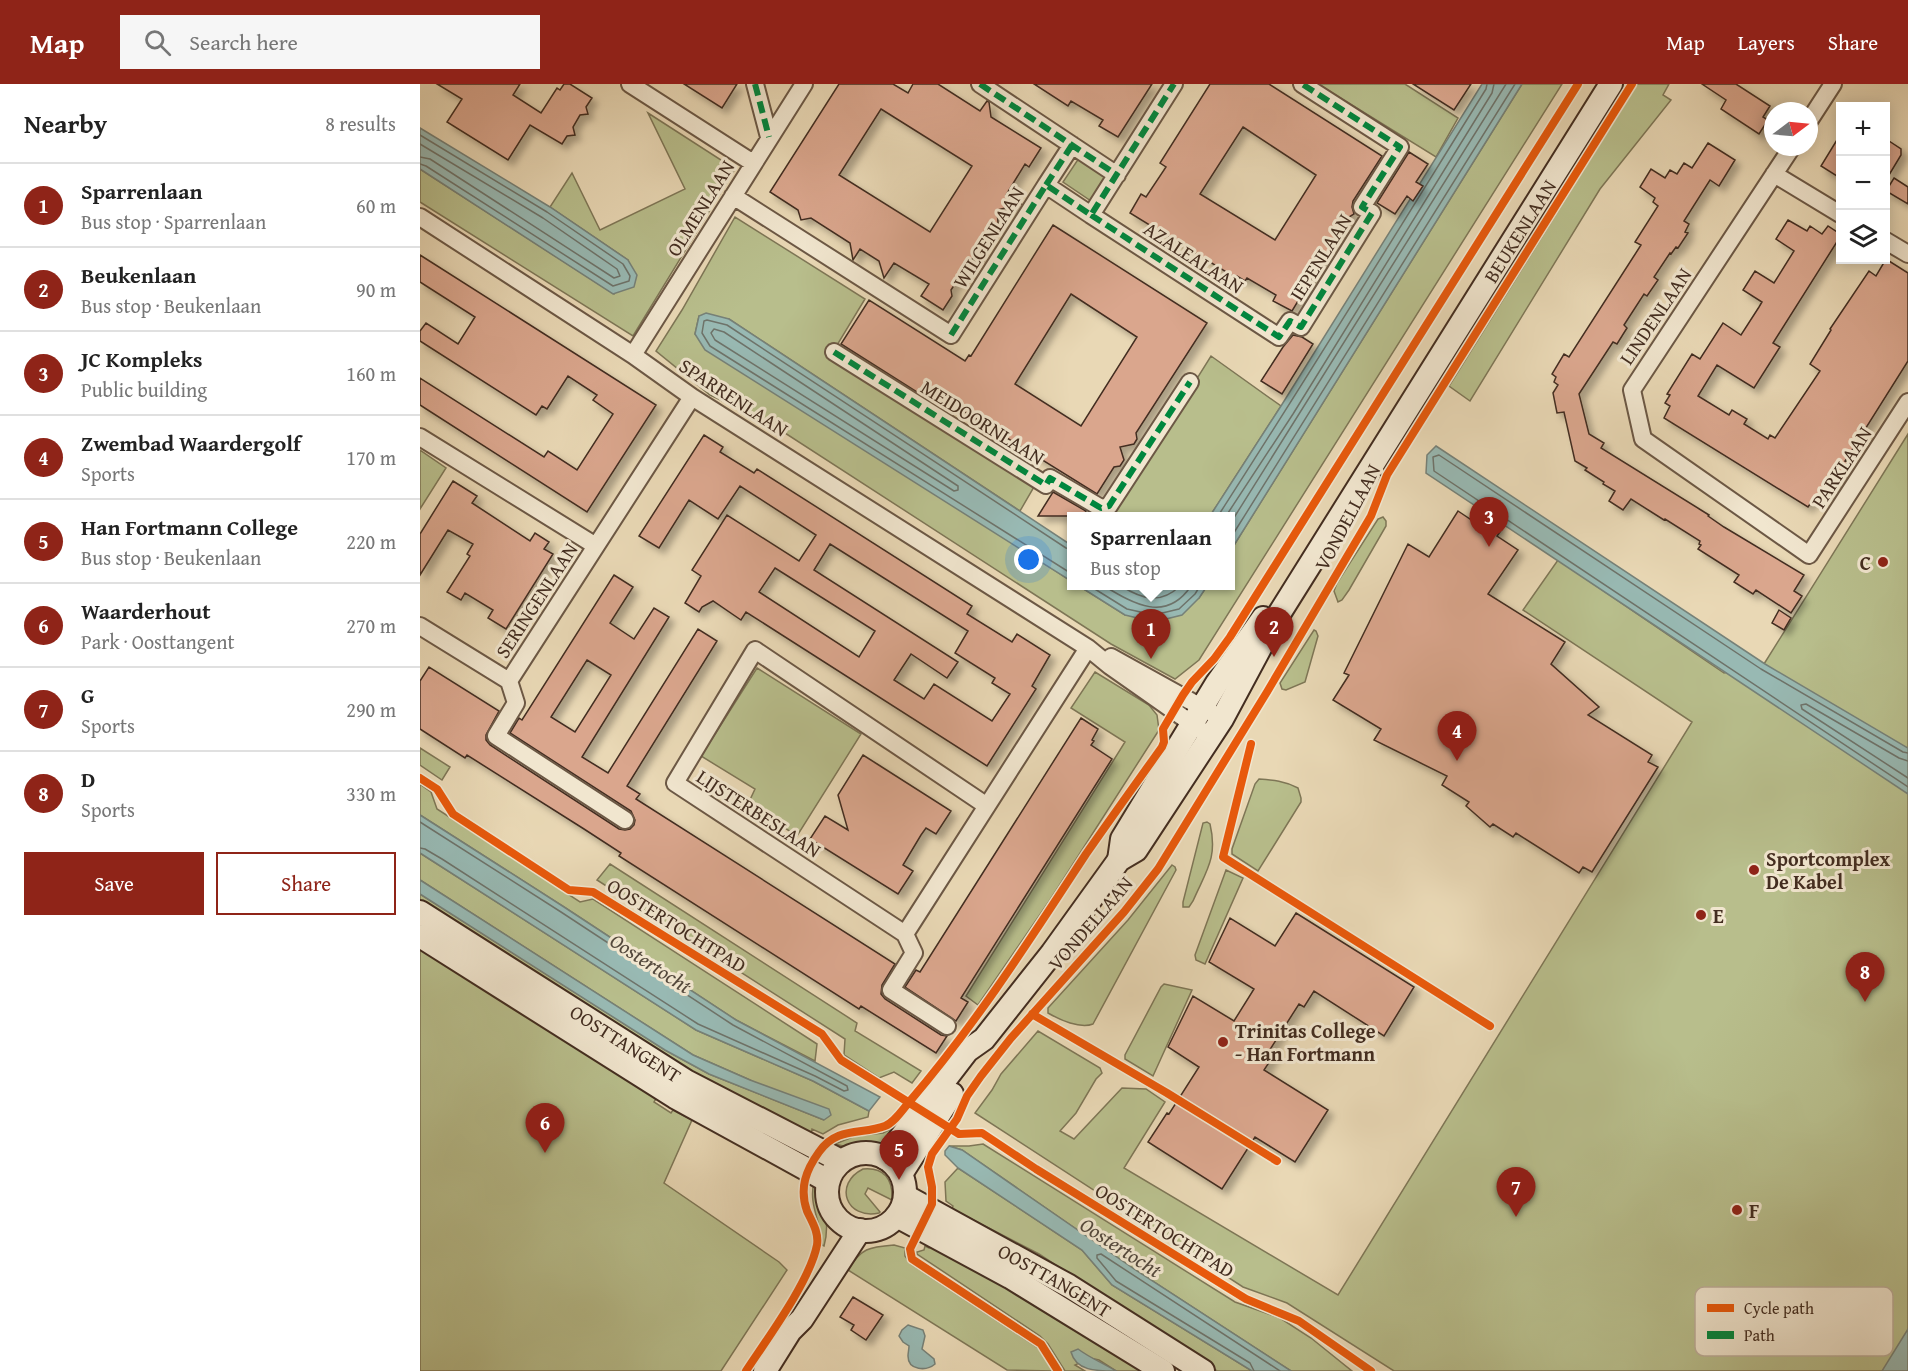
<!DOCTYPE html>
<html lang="en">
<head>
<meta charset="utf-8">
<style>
	body { margin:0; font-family:"Gentium Book Plus",serif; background:#f6f6f6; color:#222 }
	.controls { position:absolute; right:18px; top:18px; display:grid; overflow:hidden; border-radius:0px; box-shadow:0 3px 15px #0003 }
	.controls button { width:54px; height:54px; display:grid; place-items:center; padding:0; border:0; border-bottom:2px solid #e0e0e0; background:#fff; color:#222; font:30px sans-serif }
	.compass { position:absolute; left:1344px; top:18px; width:54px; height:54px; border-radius:50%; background:#fff; box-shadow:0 3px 15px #0003; rotate:74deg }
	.you { position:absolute; left:609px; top:476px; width:21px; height:21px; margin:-15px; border:4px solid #fff; border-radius:50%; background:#1a73e8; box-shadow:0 0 0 9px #1a73e833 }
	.badge { display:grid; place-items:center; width:39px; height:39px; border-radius:50%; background:#8f2418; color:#fff; font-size:20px; font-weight:700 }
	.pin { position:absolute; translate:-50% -50px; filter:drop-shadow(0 2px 3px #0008) }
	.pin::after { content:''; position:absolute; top:32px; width:21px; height:18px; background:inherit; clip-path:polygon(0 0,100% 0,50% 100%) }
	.popup { position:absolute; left:647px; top:428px; width:168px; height:78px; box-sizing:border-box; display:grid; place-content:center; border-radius:0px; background:#fff; filter:drop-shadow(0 2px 4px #0005); font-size:20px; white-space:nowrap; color:#767676 }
	.popup b { font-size:22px; color:#222 }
	.popup::after { content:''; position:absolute; left:50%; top:100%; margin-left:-12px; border:12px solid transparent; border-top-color:#fff }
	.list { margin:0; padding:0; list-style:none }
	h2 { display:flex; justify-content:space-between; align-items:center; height:78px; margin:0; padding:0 24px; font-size:26px }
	h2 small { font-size:20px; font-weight:400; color:#767676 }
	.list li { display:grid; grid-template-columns:39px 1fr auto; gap:18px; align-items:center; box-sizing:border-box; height:84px; padding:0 24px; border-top:2px solid #e0e0e0 }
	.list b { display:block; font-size:22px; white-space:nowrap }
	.list p { margin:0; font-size:20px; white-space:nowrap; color:#767676 }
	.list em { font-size:20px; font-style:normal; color:#767676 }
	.actions { display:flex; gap:12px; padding:18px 24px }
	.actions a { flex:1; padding:14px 0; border:2px solid #8f2418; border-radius:0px; text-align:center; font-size:21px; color:#8f2418 }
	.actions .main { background:#8f2418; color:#fff }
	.icon { flex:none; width:33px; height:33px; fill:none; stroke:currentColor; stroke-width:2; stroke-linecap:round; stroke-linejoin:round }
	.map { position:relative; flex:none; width:1488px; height:1287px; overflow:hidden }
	header { display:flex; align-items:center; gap:36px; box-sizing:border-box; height:84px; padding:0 30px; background:#8f2418; color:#fff }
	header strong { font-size:28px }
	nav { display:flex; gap:33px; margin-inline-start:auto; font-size:21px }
	.search { width:420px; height:54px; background:#f6f6f6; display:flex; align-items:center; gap:15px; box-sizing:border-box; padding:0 21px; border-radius:0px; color:#767676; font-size:22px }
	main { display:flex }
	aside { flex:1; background:#fff }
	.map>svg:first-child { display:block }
	.green { fill:#b8be8c; stroke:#7e7656; stroke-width:1.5 }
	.water { fill:#98b9b3; stroke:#768178; stroke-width:1.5 }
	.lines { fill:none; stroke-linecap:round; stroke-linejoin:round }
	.shore { stroke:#6e736a; stroke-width:1.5 }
	.building { fill:#daa68d; stroke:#432d20; stroke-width:1.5; fill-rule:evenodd; filter:url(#shadow) }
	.street-casing { stroke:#6c5845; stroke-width:20 }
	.secondary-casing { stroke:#432d20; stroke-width:26 }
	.street { stroke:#f1e6cf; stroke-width:16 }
	.secondary { stroke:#f1e6cf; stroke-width:22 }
	.quiet { stroke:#00873e; stroke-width:6; stroke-dasharray:12 6; stroke-linecap:butt }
	.cycleway-casing { stroke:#f1e6cf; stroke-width:11 }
	.cycleway { stroke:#e8590c; stroke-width:8 }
	.poi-dot { fill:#8f2418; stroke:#f1e6cf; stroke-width:2 }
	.labels { text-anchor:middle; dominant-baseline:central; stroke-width:6; stroke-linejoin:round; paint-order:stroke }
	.street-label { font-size:20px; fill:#432d20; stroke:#f1e6cf }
	.poi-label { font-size:20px; font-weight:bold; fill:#432d20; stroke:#f1e6cf; text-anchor:start }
	.water-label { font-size:21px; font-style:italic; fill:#54493d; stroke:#f1e6cf }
	.key { fill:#f1e6cf; stroke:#bdae9a; stroke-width:1.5 }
	.key-label { font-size:16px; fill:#432d20 }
</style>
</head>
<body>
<header>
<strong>Map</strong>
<div class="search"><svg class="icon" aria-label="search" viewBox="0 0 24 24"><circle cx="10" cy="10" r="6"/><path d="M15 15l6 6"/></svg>Search here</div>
<nav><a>Map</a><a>Layers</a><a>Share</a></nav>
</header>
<main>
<aside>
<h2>Nearby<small>8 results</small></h2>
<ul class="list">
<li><span class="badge">1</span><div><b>Sparrenlaan</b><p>Bus stop · Sparrenlaan</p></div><em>60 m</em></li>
<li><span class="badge">2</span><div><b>Beukenlaan</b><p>Bus stop · Beukenlaan</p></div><em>90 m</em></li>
<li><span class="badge">3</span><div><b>JC Kompleks</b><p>Public building</p></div><em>160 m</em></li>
<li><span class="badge">4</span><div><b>Zwembad Waardergolf</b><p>Sports</p></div><em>170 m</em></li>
<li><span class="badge">5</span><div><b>Han Fortmann College</b><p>Bus stop · Beukenlaan</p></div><em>220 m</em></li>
<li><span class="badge">6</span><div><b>Waarderhout</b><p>Park · Oosttangent</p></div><em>270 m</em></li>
<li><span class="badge">7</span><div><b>G</b><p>Sports</p></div><em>290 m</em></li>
<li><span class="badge">8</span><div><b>D</b><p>Sports</p></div><em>330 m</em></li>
</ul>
<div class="actions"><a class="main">Save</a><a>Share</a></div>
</aside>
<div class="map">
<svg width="1488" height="1287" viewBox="0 0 1488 1287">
	<defs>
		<filter id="shadow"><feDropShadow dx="5.5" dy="5.5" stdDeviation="3" flood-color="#0004"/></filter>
	</defs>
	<rect width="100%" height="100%" fill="#e9d8b5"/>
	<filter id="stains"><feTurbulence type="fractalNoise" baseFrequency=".00333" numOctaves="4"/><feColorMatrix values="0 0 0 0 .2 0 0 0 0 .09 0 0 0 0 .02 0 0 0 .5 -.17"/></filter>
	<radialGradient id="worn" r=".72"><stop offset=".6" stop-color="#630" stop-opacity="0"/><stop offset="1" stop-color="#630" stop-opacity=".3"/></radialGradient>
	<path class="green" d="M898 0H985L1038 34 1016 73Z
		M1102 0H1142L779 576 755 595 691 560 348 338 290 311 236 267 262 226 315 133 445 215 414 266 618 396 600 427 309 235 279 232 275 250 651 497 652 502H659L705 531 779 514 787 502H810L811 466Z
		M1217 0H1249L1243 11 1251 16 1180 105 1050 317 1029 302Z
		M228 29 315 85 213 252 0 118V85L194 210 208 176 130 123 152 89 180 146 265 105Z
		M659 74 690 94 674 119 643 98Z
		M791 272 861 322 790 432H691Z
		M1488 350V1287H974L867 1219 823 1203 555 1029 572 1006 581 990 618 947 680 984 682 989 676 995 656 1029 640 1047 654 1055 702 1004 726 1005 745 1018 704 1084 918 1211 1272 638 1103 526 1138 476 1304 589 1344 580Z
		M0 366 26 384 0 425Z
		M963 433 966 437V442L929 506 922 516 918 518 914 507 917 499 958 435Z
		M894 546 896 547 898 552 885 598 866 606 862 605 860 599Z
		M337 584 441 650 377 752 328 720 335 705 281 672Z
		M675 588 729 621 737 631 739 646 630 816 558 921 546 912 705 658 651 624Z
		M0 664 30 683 22 696 0 681Z
		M839 695C853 696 865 697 878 704L881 714V718L838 787 812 770V765L835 700Z
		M0 700 11 708 17 725 160 818 173 815 397 960 395 977 316 936 144 823 0 731Z
		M787 738 790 740C798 774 786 787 773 817L769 823H763V818L783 739Z
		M0 769 276 946 393 997 449 1027 448 1033 418 1041 403 1050 392 1045 391 1051 269 993 0 821V810L245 966 289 990 404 1036 330 996 273 971 0 796Z
		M190 780 437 939 435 947 501 987 492 999 474 988 459 994 424 971 425 955 177 796Z
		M752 781 755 783 756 786 673 940C660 945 640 936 628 929V924L708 836Z
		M806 786 823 794 785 880 776 876 775 871Z
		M0 863 237 1013 234 1018 251 1029 253 1026 272 1036 244 1099 359 1178 367 1186 301 1287H0Z
		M744 900 772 906 733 992 705 975V971L741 903Z
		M490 1029 463 1059 427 1063 415 1060 435 1052 463 1049 471 1045 480 1035Z
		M563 1060 815 1218 860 1234 891 1254 932 1287H871L717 1187 542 1066 529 1062H549Z
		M538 1084 662 1166 692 1201 832 1287H797L619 1170 532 1125 533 1122 526 1117 525 1098Z
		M443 1085C464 1083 473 1095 472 1116L448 1104 445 1110 460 1128 459 1129C426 1136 413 1100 443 1085Z
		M394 1099C405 1116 410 1141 404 1162L402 1161C402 1140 388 1120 394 1099Z
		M513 1159 727 1287H696L679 1276 670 1274 655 1281 665 1287H645L628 1260 620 1252 497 1170V1168L504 1166 505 1162 509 1164Z
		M474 1161 485 1164V1172L491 1180 620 1265 634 1287 587 1286 428 1186C441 1164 449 1163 474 1161Z"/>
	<path class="water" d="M1062 0H1102L811 466 810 432H790L861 322Z
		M0 44 130 123 208 176 217 191 214 203 193 210 0 85Z
		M286 229 309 235 651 461V497L285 266 275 250 279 232Z
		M1016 362 1345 580 1488 664V710L1006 389 1007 371Z
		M659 502H721L731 504 734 502H787L779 514 762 531 734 538 705 531Z
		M0 731 144 823 316 936 460 1013 449 1027 393 997 276 946 0 769Z
		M0 796 273 971 330 996 409 1025 411 1031 404 1036 289 990 245 966 0 810Z
		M529 1062 542 1066 717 1187 871 1287H832L692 1201 662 1166 538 1084 525 1071V1067Z
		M488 1241 503 1246 505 1252 502 1265 514 1275 515 1280C507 1287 488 1287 488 1272 488 1269 489 1265 489 1262L483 1258 479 1252 482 1246Z
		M1488 1245V1287H1462Z
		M658 1265C670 1274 683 1279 696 1287 676 1287 656 1287 651 1268Z"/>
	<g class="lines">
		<path class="shore" d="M0 51 127 128 203 180 210 192 209 197 193 202 6 82 0 80
			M0 60 123 134 197 185 200 192 194 194 10 75 0 73
			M294 245 304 248 538 402V406L534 407 295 256 291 249Z
			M798 432C889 291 977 148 1066 5L1067 0
			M806 432 873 330 1072 9 1074 0
			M810 440 1086 0
			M810 455 1095 0
			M652 465 646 464 307 241 287 236 284 237 282 249 290 262 652 490
			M670 502 707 525 734 531 759 525 775 510 780 502
			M684 502C714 520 746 539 771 502
			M701 502C722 515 740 521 760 502
			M1488 669 1483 668 1341 585 1019 371 1013 373 1014 387 1488 703
			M1488 677 1479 674 1386 620 1381 621 1382 625 1488 694
			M0 738 141 828 313 941 427 1002 428 1006 424 1007 395 992 278 940 22 775 5 765 0 764
			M834 1287 830 1279 696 1197 677 1174V1171L681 1170 860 1287"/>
	</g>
	<path class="building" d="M17 0H100L93 11 121 29 137 4 140 6 144 0H150L172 14 166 23 168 30 160 31 153 43 155 51 147 52 142 60 110 41 88 76 27 38 42 15Z
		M264 0H317L302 24Z
		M419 0H473L488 9 493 0H518L560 27 567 17 569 18 571 33 621 64 609 83 605 80 586 111 601 120 577 126 578 139 576 144 569 146 558 163 560 173 551 175 531 206 532 212 523 226 501 212 509 200 474 179 464 194 459 177 440 165 433 176 430 159 391 134 381 136 378 126 350 108ZM461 25 552 82 510 148 419 91Z
		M614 0H732L698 53 679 42 683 36 651 17 648 22Z
		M790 0H849L962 72 933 117 932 123 934 130 929 133 872 227 853 217 856 211 827 194 825 197 817 192 816 194 710 129 721 110 726 113 746 83 740 79ZM823 43 896 91 855 156 780 110Z
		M993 0H1051L1034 26Z
		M1282 0H1316L1350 22 1343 33 1348 36 1339 50 1301 25 1306 16Z
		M1420 51V94L1401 82Z
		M1466 55 1481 65V71L1466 96Z
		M1288 59 1315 76 1299 102 1290 96 1264 137 1269 140 1265 148 1268 149 1258 164 1256 163 1251 170 1250 169 1234 193 1238 196 1227 212 1224 210 1204 241 1207 244 1197 260 1193 258 1159 310 1169 350 1184 359 1181 364 1289 431 1288 432 1304 443 1384 491 1374 507 1382 512 1371 529 1336 506 1333 510 1314 498 1319 491 1278 465 1281 461 1279 460 1280 457 1245 435 1244 436 1211 415 1203 426 1189 417 1195 407 1183 400 1184 398 1165 386 1167 384 1155 377 1144 328 1137 329 1133 309 1138 301 1134 298 1136 293 1132 290 1144 270 1149 273 1221 161 1215 158 1238 122 1233 118 1235 114 1220 103 1231 85 1245 94 1250 86 1257 90 1264 79 1272 84Z
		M989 68 1008 80 996 98 1003 102 993 117 987 112 975 130 957 119Z
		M1474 94 1488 103V120L1466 107Z
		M1368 136 1387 147 1390 142 1402 150 1408 142 1420 150V153L1353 259 1360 263 1334 304 1297 281 1278 312 1309 331 1312 326 1327 335 1324 340 1348 355 1350 351 1355 354 1400 287 1390 280 1411 246 1410 245 1449 187 1456 192 1466 175 1488 189V277L1425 377 1428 378 1407 411 1405 409 1400 416 1395 413 1388 423 1244 334 1250 322 1245 319 1250 311 1247 310 1272 270 1280 275 1303 239 1321 251 1339 223 1342 218 1323 206 1335 187 1354 199 1374 167 1356 155Z
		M633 141 787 239 716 349 717 355 714 360 700 363 704 376 700 382 694 383 677 410 505 303 500 310 421 260 449 216 545 277 549 271 551 272ZM651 210 717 253 661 342 595 300Z
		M0 171 236 321 167 428 0 321V294L124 373 128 367 157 386 193 330 173 316 177 311 148 292 127 325 122 322 116 331 0 257V247L6 239 38 260 55 233 0 198Z
		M873 251 882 253 893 260 862 310 841 297 863 263Z
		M284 351 303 363 300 368 334 389 337 385 552 522 547 530 592 558 597 550 630 571 612 602 616 605 567 682 326 528 321 536 293 517 282 523 279 528 265 519 281 492 272 486 307 431 379 477 396 451 320 402 298 435 269 416 239 464 219 452ZM410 460 548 547 535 569 575 594 572 599 590 610 572 637 514 600 504 615 474 596 491 570 527 594 538 578 394 486ZM355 484 455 547 439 573 339 508Z
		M33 397 57 412 52 419 110 457 115 449 129 458 124 465 133 470 86 545 68 534 73 526 45 509 41 516 27 508 50 472 47 470 53 460 28 446 0 491V450Z
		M633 408 666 427 663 432H618Z
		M1038 427 1050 435 1055 428 1082 445 1077 452 1098 466 1068 510 1145 558 1131 580 1179 623 1168 631 1232 671 1228 678 1238 683 1172 788 1163 783 1159 789 1096 749 1093 753 1073 740 1070 743 1046 722 1049 718 1022 701 1027 692 954 656 961 645 913 616 929 591 924 589 988 460 1009 473Z
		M194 491 213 503 190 539 214 555 234 524 249 533 162 673 188 689 278 545 297 557 207 702 220 710 216 715 475 880 462 901 461 910 465 915 521 951 527 952 516 969 441 922 439 925 199 772 201 769 164 745 47 671 45 674 0 645V597L9 583 79 627 66 651V656L70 661 199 745 205 746 210 745 214 741 215 736 211 727 90 649 99 634 102 636ZM167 576 191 591 155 648 131 633Z
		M1359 526 1371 534 1364 546 1352 539Z
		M661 634 678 645 672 656 674 657 671 661 692 675 541 914 548 918 536 937 485 903 496 886 500 888Z
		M443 671 531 727 516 750 506 744 501 751 483 781 493 787 478 810 390 755 405 732 428 746 418 711Z
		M876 829 994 903 964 952 894 907 884 923 879 920 849 967 854 971 844 986 908 1026 875 1078 835 1053 802 1105 728 1058 747 1029 749 1030 779 983 748 963 773 912 814 937 834 905 789 878 810 834 855 862Z
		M433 1213 463 1231 446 1256 431 1246 434 1241 420 1233Z"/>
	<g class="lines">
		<defs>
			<path id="street" d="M210 0 333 79
				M335 0 349 53
				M560 0 697 91
				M1389 37 1413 0
				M1372 63 1212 306 1223 355 1389 471 1488 318
				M1354 90 1420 130
				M626 101 652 61
				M313 112 531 251 626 101 671 131 754 0
				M671 131 859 253 870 237 881 243 952 129 942 123 980 63 882 0
				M0 133 213 271 272 313 668 564 690 582 781 646
				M1466 157 1488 170
				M414 268 626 401 630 394 681 424 689 422 770 298
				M213 271 384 0
				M0 353 176 462
				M0 542 89 597 272 313
				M691 573 792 629
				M89 597 96 619 76 652 205 736
				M567 722 335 566 255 699 485 850 668 564
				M485 850 494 869 471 906 527 942"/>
			<g id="secondary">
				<path d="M699 776 702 755 797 599 843 534"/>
				<path id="s1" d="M0 828 266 997 421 1077"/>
				<path d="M0 852 255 1013 408 1097"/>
				<circle cx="446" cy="1108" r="39"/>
				<path id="s2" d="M465 1074 547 967 564 955 632 869 699 776 716 766 802 635 854 538 1191 0"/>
				<path d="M481 1090 532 1010"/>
				<path id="s3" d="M485 1112 649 1202 783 1287"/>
				<path d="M477 1132 590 1193 743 1287"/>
				<path d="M345 1287 370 1247 382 1235 440 1146"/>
			</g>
		</defs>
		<use href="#street" class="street-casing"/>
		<use href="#secondary" class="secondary-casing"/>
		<use href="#street" class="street"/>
		<use href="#secondary" class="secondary"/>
		<path class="quiet" d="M335 0 349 53
			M560 0 697 91
			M626 101 652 61
			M671 131 859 253 870 237 881 243 952 129 942 123 980 63 882 0
			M531 251 626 101 671 131 754 0
			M414 268 626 401 630 394 681 424 689 422 770 298"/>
		<defs>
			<path id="cycleway" d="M831 660 803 773 1070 942
				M0 694 17 705 33 730 149 806 173 808 402 950 421 976 539 1050 562 1049 616 1085 826 1215 879 1237 951 1287
				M612 930 747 1009 857 1077
				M326 1287C347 1255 390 1197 397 1161 399 1148 392 1138 387 1127 379 1104 386 1086 399 1068 417 1042 442 1051 465 1042 475 1038 483 1025 490 1017 556 940 611 854 666 770 691 734 717 698 742 663L744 658 743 645 763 611 772 598 794 575 810 553 1158 0
				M638 1287 621 1260 492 1175 490 1165 512 1120V1103L508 1083 512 1070 537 1035 547 1012 561 992 591 954 704 828 738 785 847 608 951 432 967 391 1212 0"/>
		</defs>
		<use href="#cycleway" class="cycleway-casing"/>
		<use href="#cycleway" class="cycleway"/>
	</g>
	<g class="poi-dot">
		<circle cx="1463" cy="478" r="6"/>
		<circle cx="1334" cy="786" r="6"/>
		<circle cx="1281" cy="831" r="6"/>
		<circle cx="803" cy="958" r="6"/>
		<circle cx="1317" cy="1126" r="6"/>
	</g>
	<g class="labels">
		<g class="street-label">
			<text transform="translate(280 124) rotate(-58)">OLMENLAAN</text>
			<text stroke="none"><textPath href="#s2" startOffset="1128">BEUKENLAAN</textPath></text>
			<text transform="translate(568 153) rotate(-58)">WILGENLAAN</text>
			<text transform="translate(774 173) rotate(33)">AZALEALAAN</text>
			<text transform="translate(900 173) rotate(-58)">IEPENLAAN</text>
			<text transform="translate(1235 232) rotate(-56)">LINDENLAAN</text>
			<text transform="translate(314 313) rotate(33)">SPARRENLAAN</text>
			<text transform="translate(563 338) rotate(32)">MEIDOORNLAAN</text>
			<text transform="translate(1421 383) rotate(-57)">PARKLAAN</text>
			<text transform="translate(927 433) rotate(-62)">VONDELLAAN</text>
			<text transform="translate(116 516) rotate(-57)">SERINGENLAAN</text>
			<text transform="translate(339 729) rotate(33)">LIJSTERBESLAAN</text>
			<text transform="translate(670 839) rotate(-49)">VONDELLAAN</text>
			<text transform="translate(257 841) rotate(32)">OOSTERTOCHTPAD</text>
			<text stroke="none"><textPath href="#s1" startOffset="244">OOSTTANGENT</textPath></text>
			<text transform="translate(745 1146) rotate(32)">OOSTERTOCHTPAD</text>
			<text stroke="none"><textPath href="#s3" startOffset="172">OOSTTANGENT</textPath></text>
		</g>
		<g class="poi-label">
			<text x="1451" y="478" text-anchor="end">C</text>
			<text x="1346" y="774">Sportcomplex<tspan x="1346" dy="23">De Kabel</tspan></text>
			<text x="1293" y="831">E</text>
			<text x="815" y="946">Trinitas College<tspan x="815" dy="23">- Han Fortmann</tspan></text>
			<text x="1329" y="1126">F</text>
		</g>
		<g class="water-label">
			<text transform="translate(231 879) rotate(33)">Oostertocht</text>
			<text transform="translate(701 1163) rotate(33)">Oostertocht</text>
		</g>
	</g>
	<rect x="1275" y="1203" width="198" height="69" rx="9" class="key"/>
	<rect x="1287" y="1220" width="27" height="8" fill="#e8590c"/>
	<rect x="1287" y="1247" width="27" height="8" fill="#00873e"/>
	<g class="key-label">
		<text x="1324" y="1230">Cycle path</text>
		<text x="1324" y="1257">Path</text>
	</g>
	<rect width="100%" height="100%" filter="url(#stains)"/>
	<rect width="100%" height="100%" fill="url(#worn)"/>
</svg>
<div class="controls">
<button>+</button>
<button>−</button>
<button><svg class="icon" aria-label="layers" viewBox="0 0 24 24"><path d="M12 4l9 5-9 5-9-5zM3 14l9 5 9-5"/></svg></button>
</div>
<svg class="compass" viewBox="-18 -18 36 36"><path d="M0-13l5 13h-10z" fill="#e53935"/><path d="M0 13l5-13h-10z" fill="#767676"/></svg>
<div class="you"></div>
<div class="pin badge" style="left:731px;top:575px">1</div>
<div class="popup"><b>Sparrenlaan</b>Bus stop</div>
<div class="pin badge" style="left:854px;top:573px">2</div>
<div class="pin badge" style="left:1069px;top:463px">3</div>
<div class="pin badge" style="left:1037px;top:677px">4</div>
<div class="pin badge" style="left:479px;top:1096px">5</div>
<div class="pin badge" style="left:125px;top:1069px">6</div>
<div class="pin badge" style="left:1096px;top:1133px">7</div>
<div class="pin badge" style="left:1445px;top:918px">8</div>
</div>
</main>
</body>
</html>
